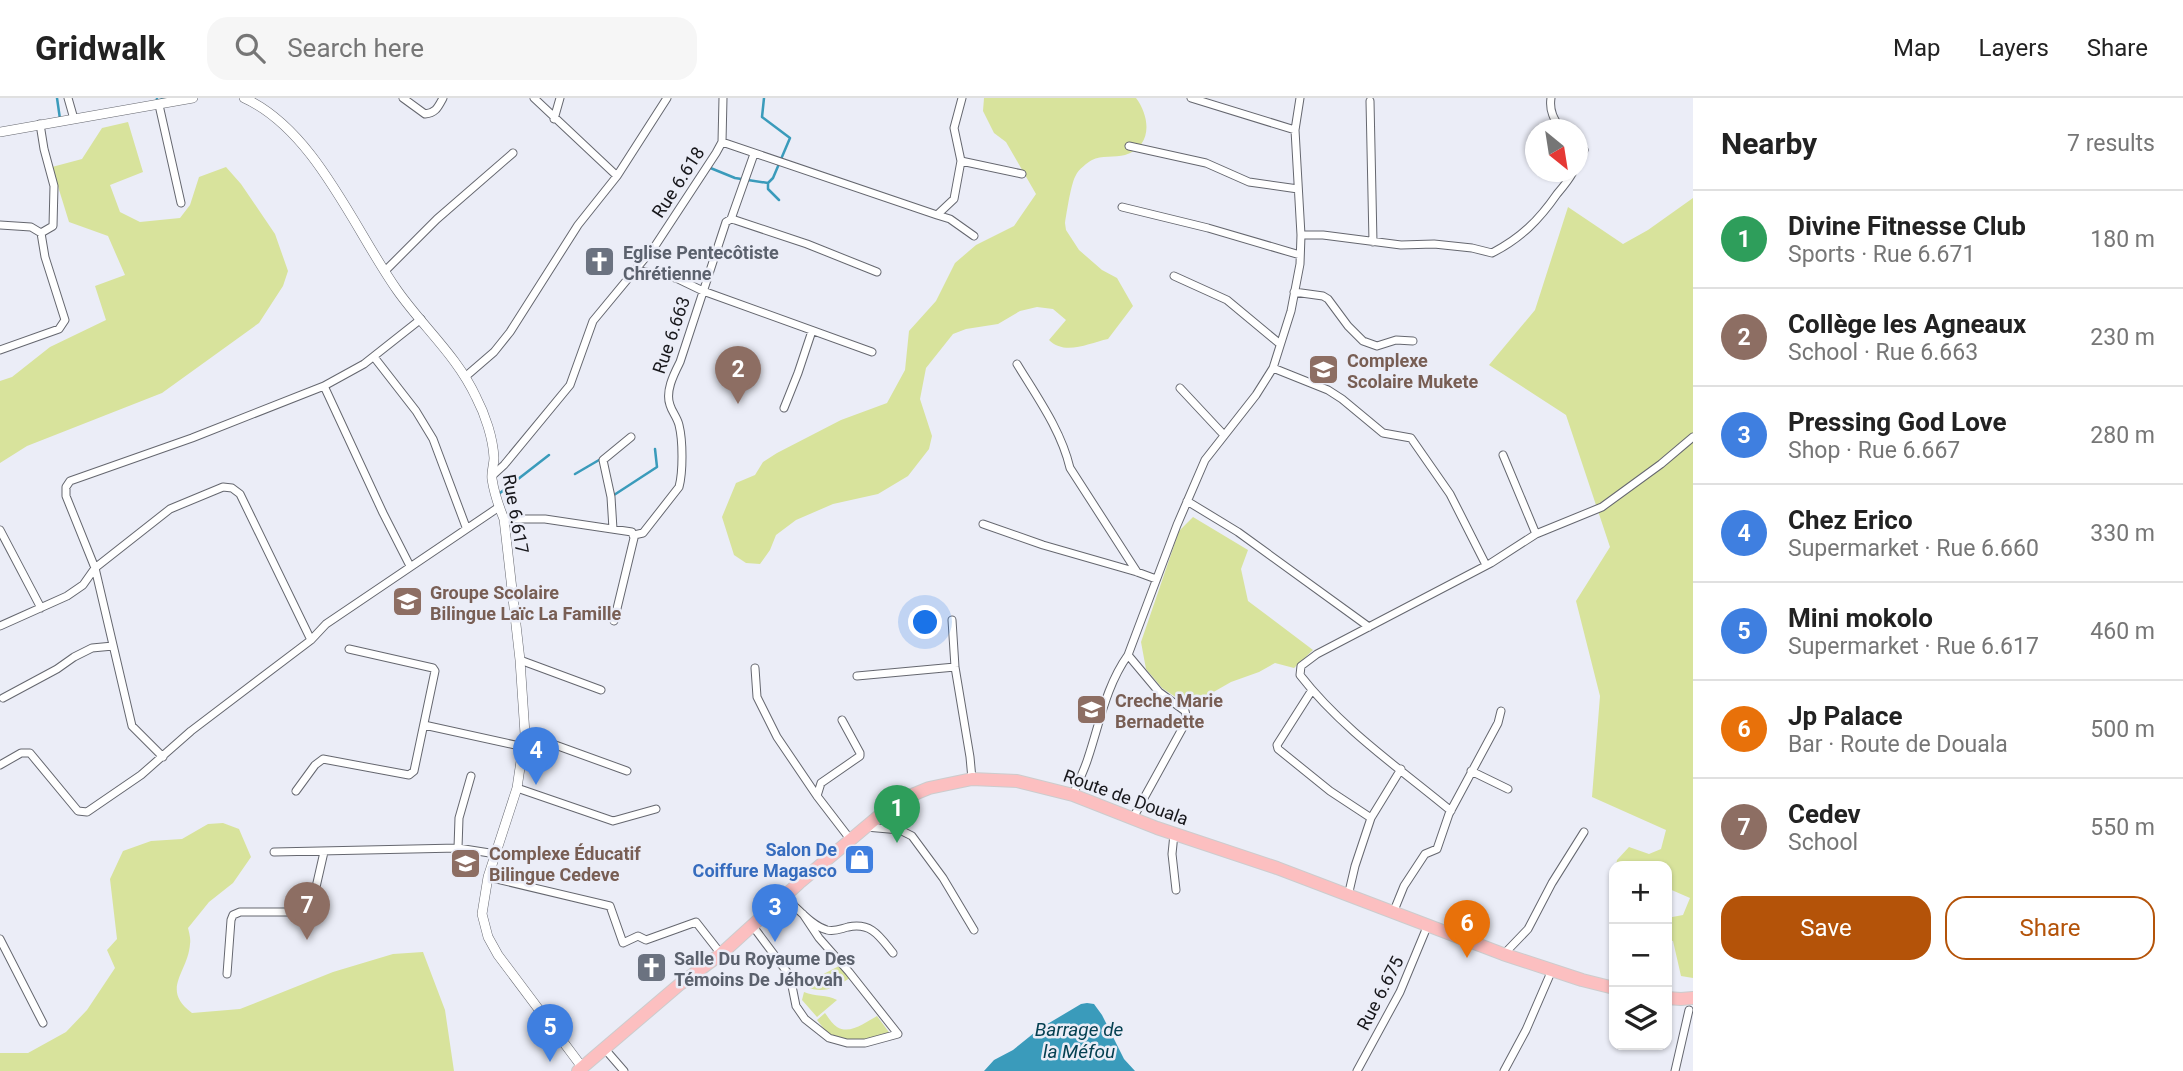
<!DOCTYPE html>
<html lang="en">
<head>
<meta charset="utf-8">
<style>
	body { margin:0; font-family:Roboto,sans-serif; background:#f6f6f6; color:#222 }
	.controls { position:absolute; right:21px; bottom:21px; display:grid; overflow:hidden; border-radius:14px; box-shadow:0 2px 5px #0004 }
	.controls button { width:63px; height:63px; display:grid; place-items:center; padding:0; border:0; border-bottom:2px solid #e0e0e0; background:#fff; color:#222; font:35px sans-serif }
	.compass { position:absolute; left:1525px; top:21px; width:63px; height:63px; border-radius:50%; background:#fff; box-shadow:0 2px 5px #0004; rotate:150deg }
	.you { position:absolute; left:926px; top:525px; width:24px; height:24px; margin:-18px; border:5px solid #fff; border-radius:50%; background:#1a73e8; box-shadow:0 0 0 10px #1a73e833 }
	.badge { display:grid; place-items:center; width:46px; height:46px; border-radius:50%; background:#b45309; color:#fff; font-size:23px; font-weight:700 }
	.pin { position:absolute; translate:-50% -58px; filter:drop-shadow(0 2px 4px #0008) }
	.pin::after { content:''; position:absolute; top:37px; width:24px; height:21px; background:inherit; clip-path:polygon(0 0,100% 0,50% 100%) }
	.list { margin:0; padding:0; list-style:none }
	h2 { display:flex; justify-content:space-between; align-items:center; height:91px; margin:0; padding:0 28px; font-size:30px }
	h2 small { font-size:23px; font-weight:400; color:#767676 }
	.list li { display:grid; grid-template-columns:46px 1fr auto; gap:21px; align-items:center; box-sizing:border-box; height:98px; padding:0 28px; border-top:2px solid #e0e0e0 }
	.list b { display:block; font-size:26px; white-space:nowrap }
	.list p { margin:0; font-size:23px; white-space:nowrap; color:#767676 }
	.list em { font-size:23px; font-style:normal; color:#767676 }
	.actions { display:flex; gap:14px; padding:21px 28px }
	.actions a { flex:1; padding:16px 0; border:2px solid #b45309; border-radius:21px; text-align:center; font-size:24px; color:#b45309 }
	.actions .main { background:#b45309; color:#fff }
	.icon { flex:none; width:38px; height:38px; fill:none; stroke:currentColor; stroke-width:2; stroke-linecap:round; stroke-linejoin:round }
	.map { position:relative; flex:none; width:1693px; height:973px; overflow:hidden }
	header { display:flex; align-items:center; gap:42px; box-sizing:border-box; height:98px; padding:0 35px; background:#fff; border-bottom:2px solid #e0e0e0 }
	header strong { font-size:33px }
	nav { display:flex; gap:38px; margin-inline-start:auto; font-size:24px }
	.search { width:490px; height:63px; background:#f6f6f6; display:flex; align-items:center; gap:18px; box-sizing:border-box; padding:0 24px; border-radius:21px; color:#767676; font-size:26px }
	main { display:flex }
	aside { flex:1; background:#fff }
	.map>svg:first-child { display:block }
	.green { fill:#d8e39c }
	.water { fill:#3a9bbb }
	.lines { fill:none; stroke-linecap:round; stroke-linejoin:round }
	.stream { stroke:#3a9bbb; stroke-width:2.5 }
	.minor-casing { stroke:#65676f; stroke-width:9 }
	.tertiary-casing { stroke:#65676f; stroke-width:10 }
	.trunk-casing { stroke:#cccccd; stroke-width:14 }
	.minor { stroke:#fff; stroke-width:7 }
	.tertiary { stroke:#fff; stroke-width:9 }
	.trunk { stroke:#fcbfc0; stroke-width:12 }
	.labels { text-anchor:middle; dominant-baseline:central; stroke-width:5; stroke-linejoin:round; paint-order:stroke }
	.street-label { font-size:18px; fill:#17171b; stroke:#ebedf7 }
	.worship-label { font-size:18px; font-weight:bold; fill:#5b616d; stroke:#ebedf7; text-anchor:start }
	.education-label { font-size:18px; font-weight:bold; fill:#785e54; stroke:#ebedf7; text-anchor:start }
	.shop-label { font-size:18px; font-weight:bold; fill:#366cbe; stroke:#ebedf7; text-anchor:end }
	.water-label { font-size:19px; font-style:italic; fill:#054051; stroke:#ebedf7 }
</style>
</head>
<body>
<header>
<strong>Gridwalk</strong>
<div class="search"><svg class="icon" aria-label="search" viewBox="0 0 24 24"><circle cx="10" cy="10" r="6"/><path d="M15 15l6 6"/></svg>Search here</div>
<nav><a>Map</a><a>Layers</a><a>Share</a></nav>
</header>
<main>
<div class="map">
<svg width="1693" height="973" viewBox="0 0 1693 973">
	<rect width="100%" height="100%" fill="#ebedf7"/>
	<path class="green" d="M984 0H1136C1151 20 1152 49 1125 57 1115 60 1101 57 1092 62 1088 64 1078 72 1076 77 1071 85 1067 113 1065 125L1066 132 1079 152 1102 172 1117 180 1133 208 1108 241C1089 245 1065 258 1049 242L1066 222 1053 211 1037 209 1020 213 998 226 966 231 953 236 926 270 920 301 932 338 929 351 908 378 878 396 833 406 796 422 776 437 770 452 760 466 746 465 734 457 722 419 736 385 755 377 763 364 777 355 841 322 887 305 905 272 909 233 936 203 955 165 976 147 1014 128 1036 96 1006 44 994 35 983 13Z
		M128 24 143 74 110 87 120 114 140 124 180 120 190 107 199 79 226 69 241 86 275 136 288 173 283 188 259 225 162 295 27 348 0 365V283L12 279 50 249 106 222 95 188 125 177 108 138 69 124 52 69 82 61 102 30Z
		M1693 100V880L1681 878 1673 843 1667 842V820L1683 817 1690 800 1667 790V768H1616L1617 762 1629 749 1649 756 1661 751 1666 732 1592 699 1600 598 1576 503 1610 449 1566 317 1489 267 1535 212 1568 109 1623 146 1648 132Z
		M1193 419 1248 452 1241 471 1248 503 1313 552 1294 570 1275 565 1259 574 1231 584 1189 608 1162 590 1146 571 1141 544 1179 433Z
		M223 725 239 731 251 759 233 785 209 804 188 830C189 834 191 841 190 846 188 875 160 891 192 915L240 911 333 874 393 856 423 854 445 912 454 973H0V955H28L66 934 87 912 115 870 107 852 117 841 110 781 123 753 151 743 182 741 208 726Z
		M839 868 850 880C834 890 824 896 806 889V885Z
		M804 894C815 899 827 896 837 902L817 919 802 902Z
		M825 915C828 919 832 926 837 929 850 937 866 924 877 918L891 937C868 943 846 946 824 935L825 932 817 922Z"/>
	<path class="water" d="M1087 905 1094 906 1102 917 1124 961 1135 973H984L994 962 1013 952 1039 931 1081 906Z"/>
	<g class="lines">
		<path class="stream" d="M57 0 60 21
			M157 0V3L166 0
			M764 0 762 19 790 40 773 80 768 85
			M708 69 735 80 768 85
			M768 85V91L779 102
			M575 376 599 362
			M500 395 549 357
			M614 397 657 369 655 351"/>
		<defs>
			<path id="minor" d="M68 0 74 21
				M403 0 425 16C436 15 438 9 443 0
				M534 0 617 78
				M962 0 954 30 961 63 954 101 937 117 950 121 974 138
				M1191 0 1295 32
				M1551 0C1549 13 1554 21 1561 32
				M1370 3 1373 144
				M159 7 181 105
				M554 21 560 0
				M722 44 937 117
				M1577 45 1584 52 1577 62
				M1129 48 1206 65 1249 84 1298 91
				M961 63 1022 76
				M1122 109 1208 130 1300 157
				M731 121 754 56
				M0 127 31 129 41 135
				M1301 137H1323L1401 147 1434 146 1472 150 1492 155C1521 140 1539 122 1557 96 1563 89 1569 82 1573 74
				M635 172 676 180 703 193 872 254
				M385 173 437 121 513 55
				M1174 178 1227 202 1280 246
				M1294 194 1323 198 1328 201 1348 228 1363 243 1377 248 1396 242 1413 243
				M0 252 59 231 65 222 45 159 41 135 53 128 54 88 44 51 40 26
				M374 259 416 313 433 341 466 429
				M1017 266C1037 299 1061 332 1070 370L1137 474
				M1273 270 1328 292 1342 301 1383 335 1411 340 1450 396 1486 467
				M465 279 494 254 510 234 578 127 617 78 667 0
				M324 288 383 415 410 468
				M1180 290 1223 336
				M784 310 798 275 812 233
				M1503 357 1536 436
				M492 378 504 367 570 287 593 223 655 148 716 55 722 44 723 0
				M1187 403 1238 434 1369 529
				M504 421H545L632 434 634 440 614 523
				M983 426 1043 447 1137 474 1156 481
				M613 431 611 399 603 362 631 339
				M0 432 41 510
				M634 437 643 435 679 389C683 374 683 343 679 327 677 319 672 314 670 307 665 293 674 276 680 264L726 124 731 121 735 122 807 146 877 174
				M952 522 955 569 970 659 972 681
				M0 528 67 498 83 487 95 470 170 411 223 389 232 390 240 396 311 542
				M1128 557 1177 427 1205 362 1256 297 1273 270 1291 213 1300 166 1301 137 1295 32 1300 0
				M520 562 601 592
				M755 570 757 599 777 639 817 698 850 741
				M857 578 955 569
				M1312 592 1277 647 1278 651 1330 693 1371 720
				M3 600 57 571 74 559 92 550 113 548
				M424 627 524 649
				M525 636 627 673
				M163 659 132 628 95 470 66 398V389L70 383 192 340 324 288 364 266 421 221
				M0 667 21 655H30L78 713 87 714 141 677 191 633 311 542 326 526 499 409
				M1471 673 1508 691
				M517 690 613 723 656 711
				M296 693 315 667 323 661 409 677 414 673 435 573 433 570 349 551
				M1073 697C1078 684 1084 673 1088 660 1100 624 1106 588 1128 557L1159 594 1185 613 1187 622 1133 720
				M817 698 821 685 860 658V655L842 622
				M1451 713C1399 670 1341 630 1300 577L1301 568 1317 556 1491 465 1536 436 1602 409 1661 366 1693 339
				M866 729 900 732 912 738 943 780 974 832
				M1174 736 1172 756 1176 792
				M458 750 459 720 471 678
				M274 754 458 750 496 756
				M488 779 610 808 623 845 638 838 646 842 696 824 721 856
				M1348 798 1355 768 1371 720 1401 671
				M777 809 791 805C801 814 813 828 827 832 835 834 840 831 848 829 872 824 880 839 893 855
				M1393 815 1404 788 1425 756 1437 751 1449 716 1498 625 1501 613
				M752 827 790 878 796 908 805 921 829 940 847 945H865L898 936 849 874 819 840 803 816
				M0 841 43 925
				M1504 856 1528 831 1552 785 1584 734
				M227 876 231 822 233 817 240 814H305L311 811 324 754
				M604 950 624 973
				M1357 973 1400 894 1427 829
				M1504 973 1526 932 1552 872
				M1675 973 1689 912"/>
			<path id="tertiary" d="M244 0C315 32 354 131 397 192 423 229 457 258 476 299 485 316 493 340 494 360 494 367 491 374 492 381 494 394 499 409 504 421L520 562 525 636 517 690 488 779 482 816 488 839 498 857 582 969
				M0 34 193 0"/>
			<path id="trunk" d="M1667 900 1681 901 1693 900
				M578 973 680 886 721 856 799 785 886 712 907 699 929 690 972 681 1017 683 1073 697 1157 730 1277 770 1503 856 1582 882 1614 890"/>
		</defs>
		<use href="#minor" class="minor-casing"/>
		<use href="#tertiary" class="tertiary-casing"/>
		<use href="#trunk" class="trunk-casing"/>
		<use href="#minor" class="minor"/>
		<use href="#tertiary" class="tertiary"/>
		<use href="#trunk" class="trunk"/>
	</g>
	<defs>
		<symbol id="church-square" viewBox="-11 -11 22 22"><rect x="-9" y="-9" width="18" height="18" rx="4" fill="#6b7280" stroke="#ebedf7"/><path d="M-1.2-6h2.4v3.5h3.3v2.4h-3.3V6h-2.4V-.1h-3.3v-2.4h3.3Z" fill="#fff"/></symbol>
		<symbol id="school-square" viewBox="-11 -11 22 22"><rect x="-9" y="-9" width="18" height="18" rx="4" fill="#8d6e63" stroke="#ebedf7"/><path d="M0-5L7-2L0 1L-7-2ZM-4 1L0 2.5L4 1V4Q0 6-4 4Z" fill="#fff"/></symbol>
		<symbol id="shop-square" viewBox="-11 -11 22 22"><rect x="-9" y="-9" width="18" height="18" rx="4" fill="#3f7fe0" stroke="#ebedf7"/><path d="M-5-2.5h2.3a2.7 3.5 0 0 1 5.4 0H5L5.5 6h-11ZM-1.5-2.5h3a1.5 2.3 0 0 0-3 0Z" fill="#fff"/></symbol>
	</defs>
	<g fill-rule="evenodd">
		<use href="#church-square" x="582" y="146" width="35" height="35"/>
		<use href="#school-square" x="1306" y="254" width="35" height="35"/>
		<use href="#school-square" x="390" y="486" width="35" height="35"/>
		<use href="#school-square" x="1074" y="594" width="35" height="35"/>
		<use href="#shop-square" x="842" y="744" width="35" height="35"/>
		<use href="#school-square" x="448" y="748" width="35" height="35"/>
		<use href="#church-square" x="634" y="852" width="35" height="35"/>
	</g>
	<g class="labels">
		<g class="street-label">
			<text transform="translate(678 84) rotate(-57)">Rue 6.618</text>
			<text transform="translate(671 237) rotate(-71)">Rue 6.663</text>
			<text transform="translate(516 416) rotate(80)">Rue 6.617</text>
			<text transform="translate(1126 699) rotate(20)">Route de Douala</text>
			<text transform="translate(1380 895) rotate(-63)">Rue 6.675</text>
		</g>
		<g class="worship-label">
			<text x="623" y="154">Eglise Pentecôtiste<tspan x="623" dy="21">Chrétienne</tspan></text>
			<text x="674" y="860">Salle Du Royaume Des<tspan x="674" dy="21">Témoins De Jéhovah</tspan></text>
		</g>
		<g class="education-label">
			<text x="1347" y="262">Complexe<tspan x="1347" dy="21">Scolaire Mukete</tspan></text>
			<text x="430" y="494">Groupe Scolaire<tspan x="430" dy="21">Bilingue Laïc La Famille</tspan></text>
			<text x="1115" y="602">Creche Marie<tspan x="1115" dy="21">Bernadette</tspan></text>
			<text x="489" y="755">Complexe Éducatif<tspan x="489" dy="21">Bilingue Cedeve</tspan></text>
		</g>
		<g class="shop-label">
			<text x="837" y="751">Salon De<tspan x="837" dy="21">Coiffure Magasco</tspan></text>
		</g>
		<g class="water-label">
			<text x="1079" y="931">Barrage de<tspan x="1079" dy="22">la Méfou</tspan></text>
		</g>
	</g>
</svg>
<div class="controls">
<button>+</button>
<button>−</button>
<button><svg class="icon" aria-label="layers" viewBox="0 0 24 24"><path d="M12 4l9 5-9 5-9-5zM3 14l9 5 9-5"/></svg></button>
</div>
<svg class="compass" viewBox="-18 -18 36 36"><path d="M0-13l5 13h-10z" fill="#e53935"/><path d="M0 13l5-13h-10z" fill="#767676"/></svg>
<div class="you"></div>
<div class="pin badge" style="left:897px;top:745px;background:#2e9e5b">1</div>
<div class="pin badge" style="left:738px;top:306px;background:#8d6e63">2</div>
<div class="pin badge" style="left:775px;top:844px;background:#3f7fe0">3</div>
<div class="pin badge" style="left:536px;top:687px;background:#3f7fe0">4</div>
<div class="pin badge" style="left:550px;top:964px;background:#3f7fe0">5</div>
<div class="pin badge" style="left:1467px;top:860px;background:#e8710a">6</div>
<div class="pin badge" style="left:307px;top:842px;background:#8d6e63">7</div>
</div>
<aside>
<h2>Nearby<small>7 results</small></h2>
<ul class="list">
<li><span class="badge" style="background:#2e9e5b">1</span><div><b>Divine Fitnesse Club</b><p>Sports · Rue 6.671</p></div><em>180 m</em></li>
<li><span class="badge" style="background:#8d6e63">2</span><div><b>Collège les Agneaux</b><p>School · Rue 6.663</p></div><em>230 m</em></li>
<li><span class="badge" style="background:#3f7fe0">3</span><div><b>Pressing God Love</b><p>Shop · Rue 6.667</p></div><em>280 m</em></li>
<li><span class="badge" style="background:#3f7fe0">4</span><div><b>Chez Erico</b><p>Supermarket · Rue 6.660</p></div><em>330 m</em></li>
<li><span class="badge" style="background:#3f7fe0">5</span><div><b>Mini mokolo</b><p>Supermarket · Rue 6.617</p></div><em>460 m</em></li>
<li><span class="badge" style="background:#e8710a">6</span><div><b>Jp Palace</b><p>Bar · Route de Douala</p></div><em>500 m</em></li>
<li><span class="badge" style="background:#8d6e63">7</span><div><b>Cedev</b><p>School</p></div><em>550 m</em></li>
</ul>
<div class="actions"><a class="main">Save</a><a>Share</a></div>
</aside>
</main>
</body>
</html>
